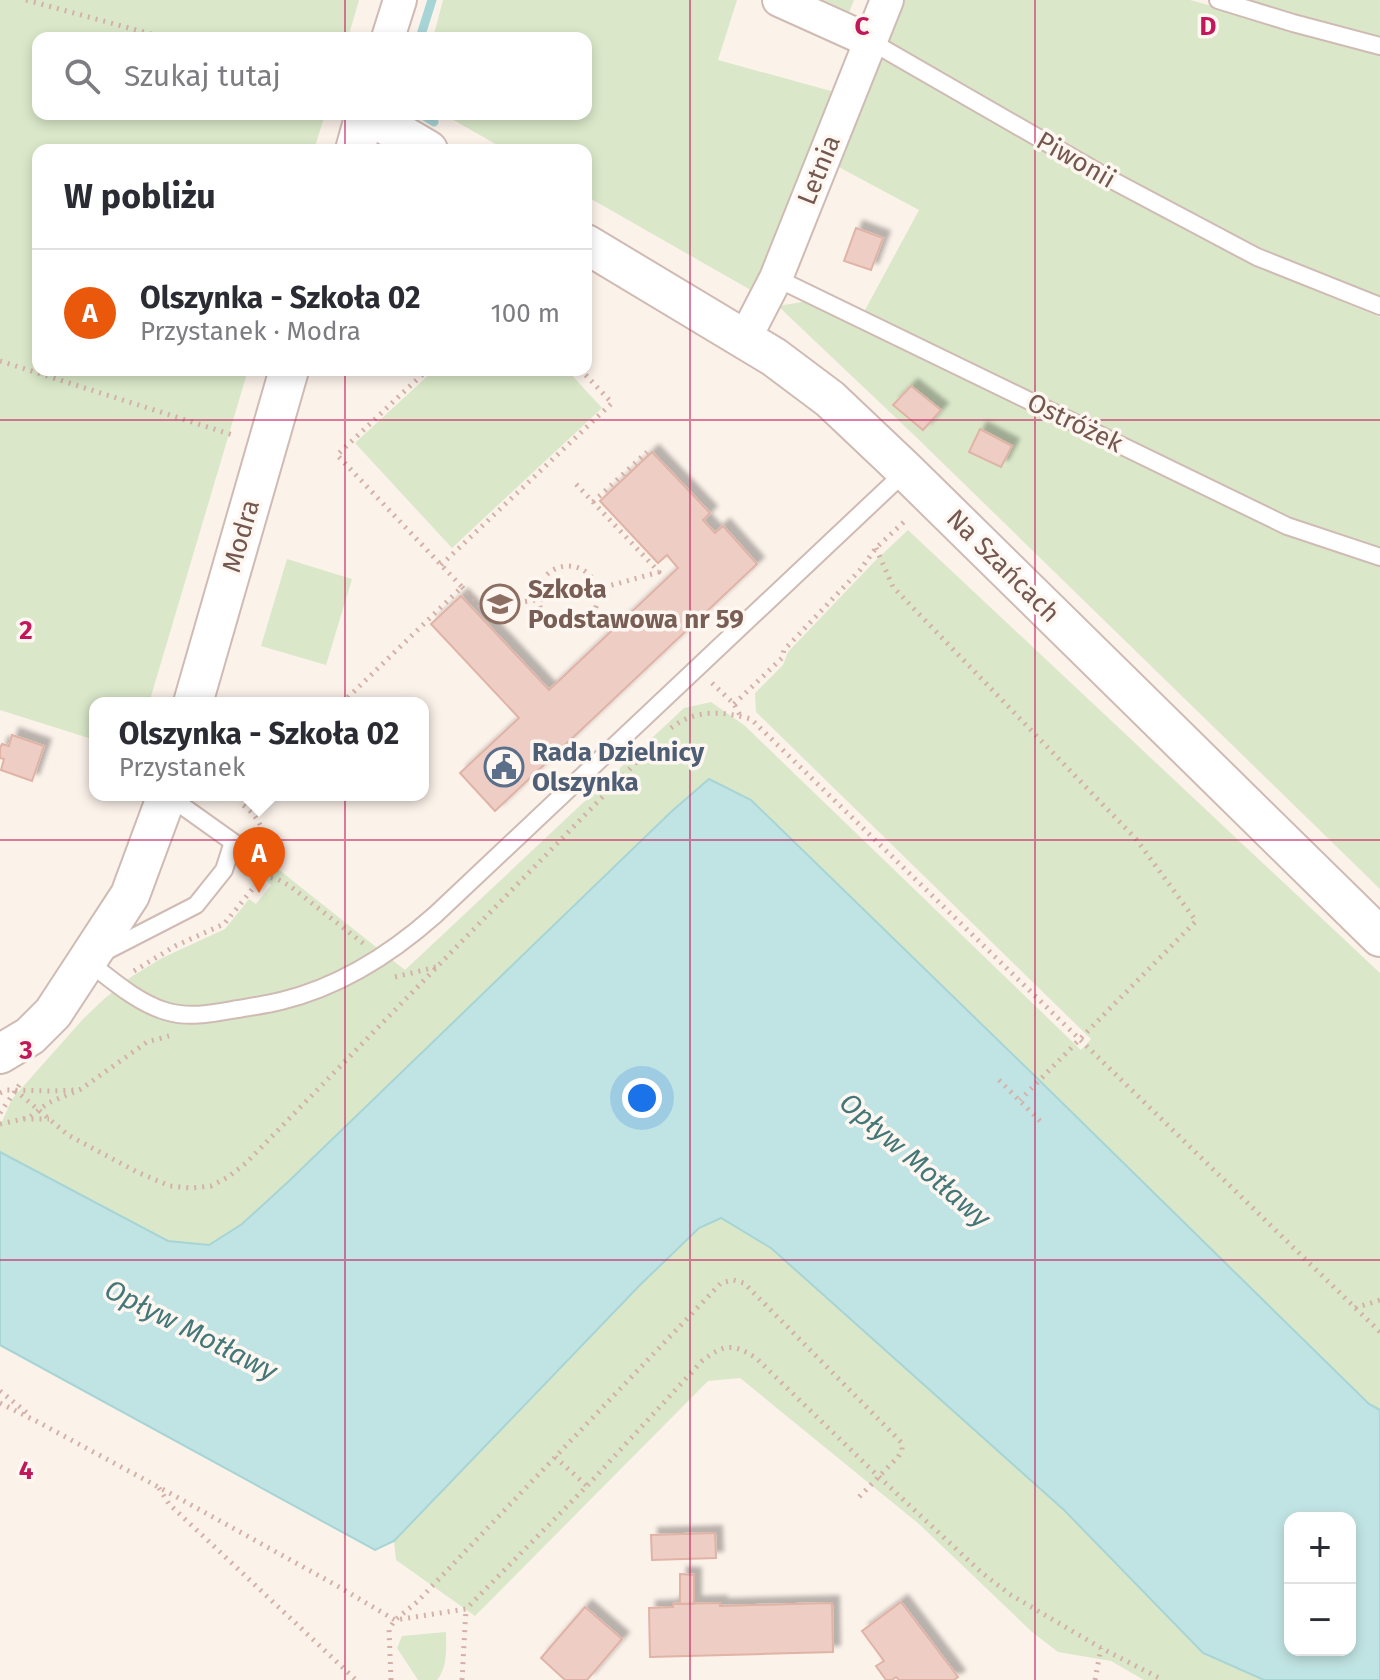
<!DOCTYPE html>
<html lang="pl">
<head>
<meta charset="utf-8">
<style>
	body { margin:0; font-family:"Fira Sans",sans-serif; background:#f7f7f7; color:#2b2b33 }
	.controls { position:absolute; right:24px; bottom:24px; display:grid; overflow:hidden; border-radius:16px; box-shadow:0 4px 12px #0003 }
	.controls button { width:72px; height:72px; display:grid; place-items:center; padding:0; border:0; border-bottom:2px solid #e1e1e2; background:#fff; color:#2b2b33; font:40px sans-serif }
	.you { position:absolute; left:642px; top:1098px; width:28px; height:28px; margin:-20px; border:6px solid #fff; border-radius:50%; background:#1a73e8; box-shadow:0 0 0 12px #1a73e833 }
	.badge { display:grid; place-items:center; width:52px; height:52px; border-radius:50%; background:#ea580c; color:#fff; font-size:26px; font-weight:700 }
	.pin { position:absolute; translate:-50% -66px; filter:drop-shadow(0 2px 4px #0008) }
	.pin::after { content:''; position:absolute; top:42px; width:28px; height:24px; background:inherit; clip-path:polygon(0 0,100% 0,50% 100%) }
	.popup { position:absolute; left:89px; top:697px; width:340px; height:104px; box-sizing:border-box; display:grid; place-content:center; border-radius:16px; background:#fff; filter:drop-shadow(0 2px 6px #0005); font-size:26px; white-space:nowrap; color:#7c7c81 }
	.popup b { font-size:30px; color:#2b2b33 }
	.popup::after { content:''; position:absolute; left:50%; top:100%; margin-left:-16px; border:16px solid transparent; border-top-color:#fff }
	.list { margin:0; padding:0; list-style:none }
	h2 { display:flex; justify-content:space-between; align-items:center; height:104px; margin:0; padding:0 32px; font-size:34px }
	h2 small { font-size:26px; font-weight:400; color:#7c7c81 }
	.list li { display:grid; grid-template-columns:52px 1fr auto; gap:24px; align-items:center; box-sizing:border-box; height:128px; padding:0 32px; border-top:2px solid #e1e1e2 }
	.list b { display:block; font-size:30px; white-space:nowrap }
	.list p { margin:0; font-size:26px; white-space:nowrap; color:#7c7c81 }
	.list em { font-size:26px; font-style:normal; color:#7c7c81 }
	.icon { flex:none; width:44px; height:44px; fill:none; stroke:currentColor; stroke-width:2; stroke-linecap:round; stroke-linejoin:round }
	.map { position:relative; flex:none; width:1380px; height:1680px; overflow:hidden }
	.search { position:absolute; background:#fff; box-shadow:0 4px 12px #0003; left:32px; top:32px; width:560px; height:88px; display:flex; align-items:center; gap:20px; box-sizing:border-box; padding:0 28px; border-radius:16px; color:#7c7c81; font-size:30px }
	.panel { position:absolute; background:#fff; box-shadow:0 4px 12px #0003; left:32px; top:144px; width:560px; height:232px; border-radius:16px }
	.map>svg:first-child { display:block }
	.green { fill:#dae8c9 }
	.water { fill:#c0e4e3; stroke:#a7d4d5; stroke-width:2; fill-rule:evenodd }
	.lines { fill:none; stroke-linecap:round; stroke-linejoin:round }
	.stream { stroke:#a7d4d5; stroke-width:9 }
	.building { fill:#eecec4; stroke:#e0b3a6; stroke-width:2; filter:url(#shadow) }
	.service-casing { stroke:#cfbbb3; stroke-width:20 }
	.minor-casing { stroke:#cfbbb3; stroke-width:36 }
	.tertiary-casing { stroke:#cfbbb3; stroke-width:42 }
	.path { stroke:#d4b1a7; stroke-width:5; stroke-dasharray:2 6; stroke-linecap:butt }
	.service { stroke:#fff; stroke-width:16 }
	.minor { stroke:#fff; stroke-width:32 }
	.tertiary { stroke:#fff; stroke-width:38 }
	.grid { fill:none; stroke:#c2185b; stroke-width:2; stroke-opacity:0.55 }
	.labels { text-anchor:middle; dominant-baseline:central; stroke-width:7; stroke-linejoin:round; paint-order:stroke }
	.street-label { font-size:26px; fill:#74574f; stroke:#fef7f1 }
	.education-label { font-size:26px; font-weight:bold; fill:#785e54; stroke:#fef7f1; text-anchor:start }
	.service-label { font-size:26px; font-weight:bold; fill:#4e5e75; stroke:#fef7f1; text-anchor:start }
	.water-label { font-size:28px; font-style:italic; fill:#437778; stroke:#fef7f1 }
	.grid-label { font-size:26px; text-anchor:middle; font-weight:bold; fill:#c2185b; stroke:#fef7f1; stroke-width:7; stroke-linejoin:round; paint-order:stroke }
</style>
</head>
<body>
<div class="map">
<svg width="1380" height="1680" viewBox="0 0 1380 1680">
	<defs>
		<filter id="shadow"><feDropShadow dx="7" dy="-7" stdDeviation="2" flood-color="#0004"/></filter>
	</defs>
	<rect width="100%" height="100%" fill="#fbf2ea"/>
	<path class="green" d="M0 0H359L348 38H38V114H325L314 150H38V370H248L149 703H95V740L0 710Z
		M443 0H737L718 60 838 93 756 293 586 196V150H506L443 114H586V38H433Z
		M808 0H854L847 18Z
		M900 0H1190L1380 52V301L1251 246 1073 150 954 82 885 39Z
		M1241 0H1380V38Z
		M878 57 970 107 1095 181 1270 272 1380 317V548L1290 518 1122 439 864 312 919 210 835 165Z
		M808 301 1182 483 1241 514 1380 563V889L915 436 778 306Z
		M434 370H567L602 408 452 548 355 443Z
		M908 530 1380 973V1410L1369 1404 1040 1081 751 800 709 779 672 811 289 1181 242 1224 209 1245 168 1241 0 1152V1126L12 1099 83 1019 104 999 131 977 162 958 225 929 249 899 256 904 271 885 265 879 273 865 405 970 684 708 711 702 744 725 1081 1050 1091 1039 756 712 755 693 783 665 788 652 873 563Z
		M287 559 352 579 326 665 261 646Z
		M721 1218 771 1248 1064 1510 1203 1653 1264 1680H1144L1111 1661 1058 1652 1032 1632 919 1524 740 1378 708 1381 475 1616 396 1560 394 1541 408 1526 639 1286 699 1228Z
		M446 1632C446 1648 448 1667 437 1680H418L397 1648 402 1636Z"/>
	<path class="water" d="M709 779 751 800 1040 1081 1369 1404 1380 1410V1680H1264L1203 1653 1064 1510 771 1248 721 1218 699 1228 639 1286 394 1541 375 1550 0 1345V1152L168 1241 209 1245 242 1224 289 1181 672 811ZM1290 1518H1350V1650H1290Z"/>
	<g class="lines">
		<path class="stream" d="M420 38 432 0
			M421 114 434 122"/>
	</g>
	<path class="building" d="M856 228 883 238 871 270 844 261Z
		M911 386 941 410 923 430 893 405Z
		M980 429 1012 446 1001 467 969 452Z
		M652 452 710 513 703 520 715 533 723 526 757 564 495 811 460 773 519 718 431 624 461 596 549 690 678 568 667 555 658 563 600 501Z
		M12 735 44 746 32 781 1 770 4 759 0 758V748L2 744 9 746Z
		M715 1533 716 1558 652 1560 651 1535Z
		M680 1574 694 1575V1604H680Z
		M901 1602 958 1677 954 1680H899L896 1677 892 1680H886L876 1666 884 1661 862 1631Z
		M720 1603V1606L832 1603 833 1652 650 1657 649 1608 673 1607V1604Z
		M585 1607 622 1639 587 1680H565L541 1658Z"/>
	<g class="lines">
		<defs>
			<path id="service" d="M1218 0 1293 23 1380 46
				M870 41 1108 178 1257 257 1380 306
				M776 278 1287 526 1380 557
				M167 795 233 842 224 870 196 905 87 961C111 979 136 1002 165 1011 187 1018 210 1014 232 1010 248 1007 265 1005 281 1001 339 987 391 954 435 915L906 471"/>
			<path id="minor" d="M779 0 870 41
				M388 38 400 0
				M745 338 776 278 887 0"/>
			<path id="tertiary" d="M367 114 428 150
				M355 150 365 114
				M586 244 774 357 830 399 906 471 1380 937
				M193 703 289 370
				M0 1054 30 1036 53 1013 87 961 130 895 167 795"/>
		</defs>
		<use href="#service" class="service-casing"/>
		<use href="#minor" class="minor-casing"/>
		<use href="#tertiary" class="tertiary-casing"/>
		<path class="path" d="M26 0 166 38
			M0 361 236 436
			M593 502 647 452
			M876 548 893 587 1136 839 1196 921 1020 1100
			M441 565 612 403 581 370
			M538 596a30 30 0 1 1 60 0a30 30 0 1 1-60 0Z
			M462 587 481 607 538 600 598 589 659 572 576 484
			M712 683 734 704 741 717
			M342 703 462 587 337 455 427 370
			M734 704 782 658 784 650 860 570 876 548 907 519
			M671 728C695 709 722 711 751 719L1380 1332
			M217 795 225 799
			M263 876 277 879 290 886 364 944
			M134 971 175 946 224 924 263 876C270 859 267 833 256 818 253 813 247 808 242 804L249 795
			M395 977 436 967
			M999 1080 1040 1121
			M15 1090 68 1135 137 1172 170 1186 191 1188 211 1186 228 1177 246 1163 655 743
			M0 1093 7 1090 52 1091 76 1090
			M0 1113 22 1081
			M23 1119 30 1117 48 1103 81 1089 147 1042 169 1036
			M0 1124 23 1119H49
			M1355 1308 1380 1300
			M0 1391 31 1416
			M0 1403 38 1422 175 1496 334 1584 395 1620 466 1609 587 1486 702 1361C724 1344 733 1343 756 1358L879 1477 982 1573 1011 1595 1101 1648 1163 1680
			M555 1457 587 1486
			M159 1488 169 1504 356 1680
			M391 1680 389 1629 395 1620 417 1602 721 1283 733 1280 744 1283 902 1443V1450L898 1457 859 1497
			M462 1680 466 1609
			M1095 1680 1101 1648"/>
		<use href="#service" class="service"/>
		<use href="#minor" class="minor"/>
		<use href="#tertiary" class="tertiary"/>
	</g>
	<path class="grid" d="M345 0V38M690 0V1680M1035 0V1680M345 114V150M345 370V1680M0 420H1380M0 840H1380M0 1260H1380"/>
	<defs>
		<symbol id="school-ring" viewBox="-11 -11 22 22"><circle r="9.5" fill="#fef7f1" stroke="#8d6e63" stroke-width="1.5"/><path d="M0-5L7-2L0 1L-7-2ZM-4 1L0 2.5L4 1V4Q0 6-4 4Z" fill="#8d6e63"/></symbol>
		<symbol id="civic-ring" viewBox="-11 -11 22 22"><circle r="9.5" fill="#fef7f1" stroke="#5c6f8a" stroke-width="1.5"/><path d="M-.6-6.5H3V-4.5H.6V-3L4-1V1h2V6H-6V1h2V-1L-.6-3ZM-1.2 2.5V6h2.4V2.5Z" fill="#5c6f8a"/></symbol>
	</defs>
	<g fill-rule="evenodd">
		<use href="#school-ring" x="478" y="582" width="44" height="44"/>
		<use href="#civic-ring" x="482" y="745" width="44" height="44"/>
	</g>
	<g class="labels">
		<g class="street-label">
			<text transform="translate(1076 160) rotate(30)">Piwonii</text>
			<text transform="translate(819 170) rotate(-68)">Letnia</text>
			<text transform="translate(1075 423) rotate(26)">Ostróżek</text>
			<text transform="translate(241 536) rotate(-74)">Modra</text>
			<text transform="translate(1003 566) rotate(45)">Na Szańcach</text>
		</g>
		<g class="education-label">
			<text x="528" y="589">Szkoła<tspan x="528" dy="30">Podstawowa nr 59</tspan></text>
		</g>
		<g class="service-label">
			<text x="532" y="752">Rada Dzielnicy<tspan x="532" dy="30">Olszynka</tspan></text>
		</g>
		<g class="water-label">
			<text transform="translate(915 1160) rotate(41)">Opływ Motławy</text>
			<text transform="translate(191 1330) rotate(27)">Opływ Motławy</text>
		</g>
	</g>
	<g class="grid-label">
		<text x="862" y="35">C</text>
		<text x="1208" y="35">D</text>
		<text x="26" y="639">2</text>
		<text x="26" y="1059">3</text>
		<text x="26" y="1479">4</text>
	</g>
</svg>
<div class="controls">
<button>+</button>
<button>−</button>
</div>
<div class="you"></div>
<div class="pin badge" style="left:259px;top:893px">A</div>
<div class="popup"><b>Olszynka - Szkoła 02</b>Przystanek</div>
<div class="search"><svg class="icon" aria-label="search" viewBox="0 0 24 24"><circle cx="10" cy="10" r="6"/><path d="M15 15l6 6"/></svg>Szukaj tutaj</div>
<section class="panel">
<h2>W pobliżu<small></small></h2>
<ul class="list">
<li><span class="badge">A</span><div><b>Olszynka - Szkoła 02</b><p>Przystanek · Modra</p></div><em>100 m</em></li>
</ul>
</section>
</div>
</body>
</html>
